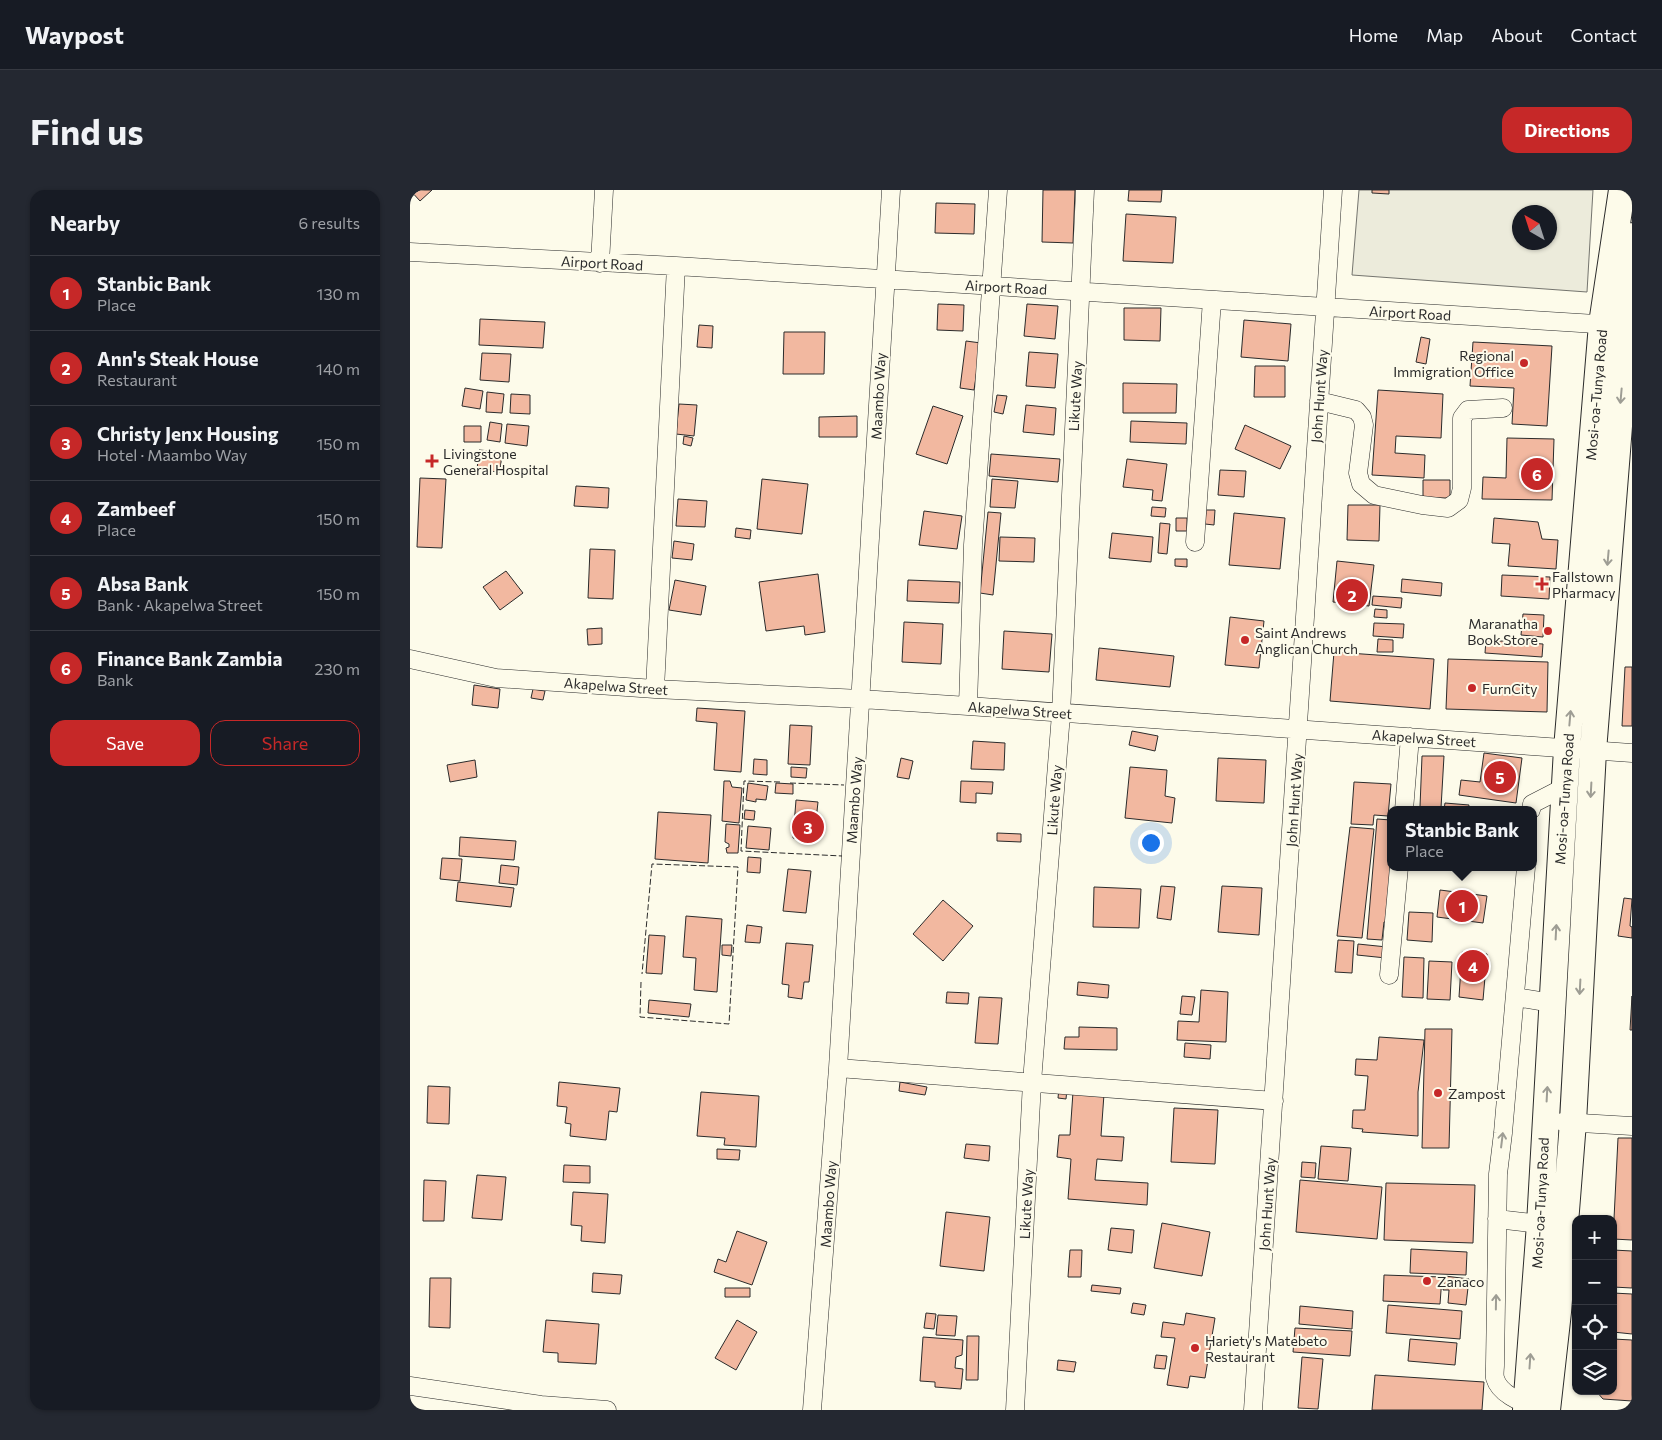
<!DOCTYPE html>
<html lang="en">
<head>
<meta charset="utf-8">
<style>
	body { margin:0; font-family:Commissioner,sans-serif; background:#242831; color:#f1f3f6 }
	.controls { position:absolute; right:15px; bottom:15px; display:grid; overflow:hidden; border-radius:10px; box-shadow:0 1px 4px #0004 }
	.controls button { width:45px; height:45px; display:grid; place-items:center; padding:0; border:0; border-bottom:1px solid #363941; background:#171b24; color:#f1f3f6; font:25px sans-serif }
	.compass { position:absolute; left:1102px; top:15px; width:45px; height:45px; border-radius:50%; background:#171b24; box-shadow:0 1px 4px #0004; rotate:321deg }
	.you { position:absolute; left:740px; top:652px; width:18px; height:18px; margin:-12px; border:4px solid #fff; border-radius:50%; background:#1a73e8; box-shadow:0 0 0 8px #1a73e833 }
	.badge { display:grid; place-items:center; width:32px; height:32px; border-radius:50%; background:#c62828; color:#fff; font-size:16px; font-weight:700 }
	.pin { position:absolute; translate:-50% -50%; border:2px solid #fff; box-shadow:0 1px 5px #0006 }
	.popup { position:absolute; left:977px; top:616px; width:150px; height:65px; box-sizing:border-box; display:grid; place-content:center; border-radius:10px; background:#171b24; filter:drop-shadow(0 1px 4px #0005); font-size:16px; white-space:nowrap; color:#9ea1a6 }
	.popup b { font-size:19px; color:#f1f3f6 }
	.popup::after { content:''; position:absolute; left:50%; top:100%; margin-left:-10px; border:10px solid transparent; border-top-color:#171b24 }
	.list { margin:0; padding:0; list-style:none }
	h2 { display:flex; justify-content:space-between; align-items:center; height:65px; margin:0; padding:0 20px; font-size:21px }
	h2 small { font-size:16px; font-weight:400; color:#9ea1a6 }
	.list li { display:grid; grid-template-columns:32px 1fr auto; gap:15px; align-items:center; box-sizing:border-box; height:75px; padding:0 20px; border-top:1px solid #363941 }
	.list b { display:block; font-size:19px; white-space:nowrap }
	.list p { margin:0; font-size:16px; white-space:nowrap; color:#9ea1a6 }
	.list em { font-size:16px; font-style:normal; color:#9ea1a6 }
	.actions { display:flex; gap:10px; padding:15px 20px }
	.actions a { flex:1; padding:11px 0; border:1px solid #c62828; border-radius:15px; text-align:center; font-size:18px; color:#c62828 }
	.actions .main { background:#c62828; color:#fff }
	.icon { flex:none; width:28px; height:28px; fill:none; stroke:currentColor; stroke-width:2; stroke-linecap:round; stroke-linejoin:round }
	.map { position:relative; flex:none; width:1222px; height:1220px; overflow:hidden; border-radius:15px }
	header { display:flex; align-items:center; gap:30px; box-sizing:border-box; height:70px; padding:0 25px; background:#171b24; border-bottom:1px solid #363941 }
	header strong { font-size:24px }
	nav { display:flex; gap:28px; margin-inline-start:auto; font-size:18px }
	.intro { display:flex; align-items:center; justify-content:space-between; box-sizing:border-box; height:120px; padding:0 30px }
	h1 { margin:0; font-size:35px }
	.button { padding:12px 22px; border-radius:15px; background:#c62828; color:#fff; font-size:18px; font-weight:700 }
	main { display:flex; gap:30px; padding:0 30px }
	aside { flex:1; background:#171b24; border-radius:15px; box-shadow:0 1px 4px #0004 }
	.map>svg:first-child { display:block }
	.green { fill:#ecebdb; stroke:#74746e; fill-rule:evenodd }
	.building { fill:#f2b8a0; stroke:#2b2b2b }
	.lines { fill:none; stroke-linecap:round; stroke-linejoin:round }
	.minor-casing { stroke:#2b2b2b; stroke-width:19 }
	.highway-casing { stroke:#2b2b2b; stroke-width:28 }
	.minor { stroke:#fdfbea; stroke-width:18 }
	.highway { stroke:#fdfbea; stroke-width:26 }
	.fence { stroke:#2b2b2b; stroke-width:1; stroke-dasharray:6 2.5; stroke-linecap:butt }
	.oneway { stroke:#9e9d94 }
	.poi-dot { fill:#c62828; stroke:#fdfbea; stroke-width:2 }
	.labels { text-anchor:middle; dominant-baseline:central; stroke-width:4; stroke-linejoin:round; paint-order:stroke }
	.street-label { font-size:14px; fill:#2b2b2b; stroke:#fdfbea }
	.poi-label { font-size:14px; fill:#2b2b2b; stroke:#fdfbea; text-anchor:start }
</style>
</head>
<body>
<header>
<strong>Waypost</strong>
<nav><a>Home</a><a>Map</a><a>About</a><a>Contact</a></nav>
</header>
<div class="intro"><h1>Find us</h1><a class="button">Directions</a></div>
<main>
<aside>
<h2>Nearby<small>6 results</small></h2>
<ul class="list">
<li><span class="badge">1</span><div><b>Stanbic Bank</b><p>Place</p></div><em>130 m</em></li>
<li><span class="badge">2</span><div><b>Ann's Steak House</b><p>Restaurant</p></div><em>140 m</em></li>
<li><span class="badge">3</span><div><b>Christy Jenx Housing</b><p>Hotel · Maambo Way</p></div><em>150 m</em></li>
<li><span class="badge">4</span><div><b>Zambeef</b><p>Place</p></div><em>150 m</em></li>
<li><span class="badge">5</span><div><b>Absa Bank</b><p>Bank · Akapelwa Street</p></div><em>150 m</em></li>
<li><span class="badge">6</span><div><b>Finance Bank Zambia</b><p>Bank</p></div><em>230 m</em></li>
</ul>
<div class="actions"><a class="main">Save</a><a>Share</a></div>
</aside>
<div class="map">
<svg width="1222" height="1220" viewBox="0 0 1222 1220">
	<rect width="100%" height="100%" fill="#fdfbea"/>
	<path class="green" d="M949 0H1183L1177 102 942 85ZM1110 22H1140V52H1110Z"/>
	<path class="building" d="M0 0H22L10 11Z
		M633 0H665L663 53 632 52Z
		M719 0H752L751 12 718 11Z
		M962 0H979V4L962 3Z
		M526 13 565 14 564 44 525 43Z
		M716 24 766 27 763 73 713 71Z
		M528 114 554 115 553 141 527 140Z
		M617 114 648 116 645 149 614 146Z
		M714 118H751L750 151 714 150Z
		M70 129 135 132 133 158 69 155Z
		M834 130 881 134 878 171 831 167Z
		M289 135 303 136 302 158 287 157Z
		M374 142H415L414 184H373Z
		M1011 147 1020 149 1016 174 1006 172Z
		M556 151 571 153 564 200 550 198Z
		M1063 152 1142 156 1137 236 1102 234 1104 198 1060 196Z
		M619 162 648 164 645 198 616 196Z
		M72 163 101 164 99 192 70 190Z
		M845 176H875V207H844Z
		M713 193 767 194 766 223H713Z
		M55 198 73 201 70 219 52 216Z
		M968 200 1033 204 1031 248 986 246 985 263 1015 265 1014 288 962 285Z
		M77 202 94 204 92 223 76 222Z
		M101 204 120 205V224L100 223Z
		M587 205 597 206 593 224 584 222Z
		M269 214 287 215 284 246 266 244Z
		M616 215 646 218 644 245 613 242Z
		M523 216 553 226 537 274 506 264Z
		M447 226V247H409V227Z
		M721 231 777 233 776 254 720 252Z
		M80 232 92 234 90 252 77 250Z
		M97 234 119 236 117 256 95 253Z
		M835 235 881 256 870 279 825 259Z
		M54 236H71V252H54Z
		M274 246 283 248 281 256 273 254Z
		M1097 248 1144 249 1142 310 1072 309 1073 287 1096 288Z
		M69 260 92 262 90 282 67 280Z
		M581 264 650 269 648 292 579 286Z
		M717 269 757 274 752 311 742 310 743 300 713 297Z
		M810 280 836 281 834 307 808 305Z
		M10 288 36 289 32 358 7 357Z
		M352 289 398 294 392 344 347 339Z
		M582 289 608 291 605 318 580 317Z
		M1013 290H1040V308H1013Z
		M166 296 199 298 198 318 164 316Z
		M268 309 297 311 295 337 266 336Z
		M938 315H970L969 351 937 350Z
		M742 317 756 318 755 327 741 326Z
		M796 320H805L804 335 795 334Z
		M514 321 552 326 547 359 509 355Z
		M578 322 591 323 583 405 570 403Z
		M824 323 875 328 870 379 819 375Z
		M766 328H777V341H766Z
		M1084 328 1128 332 1132 349 1148 350 1146 379 1098 376 1100 354 1082 353Z
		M750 333 760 334 757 364 748 363Z
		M326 338 341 340 340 349 325 347Z
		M702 343 743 347 741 372 699 368Z
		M590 347 625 348 624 372 589 371Z
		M264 351 284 354 282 370 262 368Z
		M180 359 205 360 203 409 178 408Z
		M765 369H777V377L765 376Z
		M927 371 964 375 959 416 923 412Z
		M96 381 113 403 90 420 73 397Z
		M408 384 415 442 395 445 394 436 356 441 349 392Z
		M1092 385 1140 387 1139 409 1091 406Z
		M992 389 1032 393 1031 406 991 402Z
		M265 390 296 396 291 425 259 420Z
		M498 390 550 392 549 413 497 411Z
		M963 406 992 408 991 418 962 415Z
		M965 419 977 420V428L964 427Z
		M1113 424 1134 425 1133 447 1111 445Z
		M820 427 854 431 849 478 815 475Z
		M494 432 533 434 531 474 492 472Z
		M964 433 994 434 993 448 963 446Z
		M192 438V454L178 455 177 439Z
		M594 441 642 444 639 482 592 479Z
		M968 449 983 450V462H967Z
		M1076 450 1133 454 1132 467 1075 463Z
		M689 458 764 466 760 497 686 490Z
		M924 462 1024 469 1020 519 920 511Z
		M1038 469 1138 472 1137 522 1036 519Z
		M1215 477H1222V536H1212Z
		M64 495 90 499 88 518 62 515Z
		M123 499 135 501 133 510 121 508Z
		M287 518 335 521 331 582 304 580 307 533 286 531Z
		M380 535 402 536 400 575 378 574Z
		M722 541 748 546 745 561 719 555Z
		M563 551 595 553 594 580 561 579Z
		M1074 563 1112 568 1106 613 1049 605 1051 590 1070 592Z
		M1012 566H1034L1031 618 1010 617Z
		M491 568 503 571 499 589 487 587Z
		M808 568 856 570 854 613 806 611Z
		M344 569 357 570V585L343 584Z
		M65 570 67 587 40 592 37 575Z
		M381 577 397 578 396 588 381 587Z
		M720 577 757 580 755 606 765 608 762 633 715 628Z
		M314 591H320L322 597 332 598 329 633 312 631Z
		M551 591 583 592 582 604 566 603V613L550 612Z
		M944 592 981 594 978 626 964 625 963 635 941 634Z
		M338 593 358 596 356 610 346 609V612L336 610Z
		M366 593 383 594V604L365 603Z
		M386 610 408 612 404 649 383 648Z
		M1035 613 1059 615 1058 620H1034Z
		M335 620 345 621 344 630 334 629Z
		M248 622 301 625 298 673 245 669Z
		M967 629 981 630 979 732H974L972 750 957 749Z
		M316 634 330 635 328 663H317L316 658 319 657V654L315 652Z
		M338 636 361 638 359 660 336 658Z
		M940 637 964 639 952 748 927 746Z
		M587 643 611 644V652L587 651Z
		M50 647 106 651 104 670 49 666Z
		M338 667 351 668 350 683 337 682Z
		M32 668 52 669 50 691 30 689Z
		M91 675 109 677 107 695 89 693Z
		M378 679 401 681 396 723 373 721Z
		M48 692 104 698 101 717 46 711Z
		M751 696 765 697 761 730 747 728Z
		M812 696 852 698 849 745 808 742Z
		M684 697 731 699 729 738 683 737Z
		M1030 700 1077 706 1073 733 1027 727Z
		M1214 708 1222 709 1220 736 1222 737V748L1208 746Z
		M533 710 563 736 533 771 503 744Z
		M999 722 1023 723 1022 752 997 750Z
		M276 726 312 729 307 802 284 800 286 768 273 767Z
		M337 735 352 737 350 753 335 752Z
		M239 745 255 746 252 784 236 783Z
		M928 750 944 751 942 783 925 782Z
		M376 753 403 755 399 792H394L392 809 378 807 379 795 372 794Z
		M948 754 977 757 976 768 947 765Z
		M312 755H322L321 766 312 765Z
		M1052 762 1077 764 1073 810 1049 807Z
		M994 767 1014 768 1013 808 992 807Z
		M1019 771 1042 772 1040 810 1017 809Z
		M668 792 699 795 698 808 667 805Z
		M791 800 818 802 816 852 767 850 768 831 789 832Z
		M537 802 559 803 558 814 536 813Z
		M772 806 785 807 782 825 770 824Z
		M1222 806V840H1220Z
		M569 807 592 808 588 854 565 853Z
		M239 810 281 814 279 827 238 823Z
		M669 837 707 838V860L654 859 655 847H669Z
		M1015 839H1042L1039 958H1012Z
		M969 847 1014 850 1008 902V946L952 942 953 939 942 938 943 920H955L958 886 945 885 946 869 967 870Z
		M775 853 801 855 800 869 774 867Z
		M149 892 210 898 207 922 199 921 196 950 160 946 161 934 155 933 157 917 147 916Z
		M490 892 517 897 515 905 489 901Z
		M18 896 40 897 39 934 17 933Z
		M649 898 657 899 656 909 648 908Z
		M291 902 349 906 346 957 314 955 315 948 287 946Z
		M663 902 694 904 691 946 714 947 712 971 687 969 685 990 738 993 737 1015 658 1009 661 969 647 967 649 945H660Z
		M764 918 808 920 805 974 761 972Z
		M1208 948H1222V1050L1203 1049Z
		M556 954 580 956 579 971 554 968Z
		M911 956 941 958 938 991 908 989Z
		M307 959 330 960 329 970 307 969Z
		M892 972 906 973 905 988 891 987Z
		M154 975 180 976V993L153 992Z
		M67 985 96 987 92 1030 62 1028Z
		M14 990 36 991 34 1031H13Z
		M890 990 972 997 967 1049 886 1042Z
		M976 993 1065 995 1063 1053 974 1050Z
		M163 1002 198 1004 195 1053 171 1051 172 1036 161 1035Z
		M536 1022 580 1027 574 1081 530 1076Z
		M752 1033 800 1042 792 1086 744 1078Z
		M701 1038 724 1040 722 1063 698 1060Z
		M327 1041 357 1052 342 1095 304 1082 308 1069 316 1072Z
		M1001 1059 1057 1062 1056 1085 1000 1083Z
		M660 1060H672L671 1087H658Z
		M1203 1060 1222 1061V1098L1203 1097Z
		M183 1083 212 1085 210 1104 182 1102Z
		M974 1085 1032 1087 1030 1114 973 1111Z
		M1035 1086 1059 1089 1056 1115 1038 1113 1039 1100H1033Z
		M20 1088H41L40 1138 19 1137Z
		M682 1095 711 1098 710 1104 681 1101Z
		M315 1098H340V1107H315Z
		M1203 1103 1222 1104V1144L1203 1142Z
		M723 1113 736 1115 734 1125 721 1123Z
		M978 1115 1052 1121 1050 1149 976 1143Z
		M890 1116 943 1121 942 1139 889 1134Z
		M516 1123 526 1124 524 1139 514 1138Z
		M776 1123 805 1128 795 1188 780 1186 778 1198 757 1195 765 1148 751 1147 753 1132 774 1135Z
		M528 1125 547 1126 545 1146 526 1145Z
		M136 1130 189 1134 186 1174 148 1172V1163L133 1162Z
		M327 1130 347 1142 326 1180 305 1168Z
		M885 1138 942 1141 940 1166 883 1162Z
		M557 1146H569L568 1190H556Z
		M513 1147 553 1150 552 1165 546 1167 545 1178 553 1179 551 1199 525 1197V1192L510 1191Z
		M1000 1149 1047 1153 1045 1175 998 1171Z
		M1203 1149 1222 1150V1211L1193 1209 1186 1201H1203Z
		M746 1165 757 1166 755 1179 744 1178Z
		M892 1167 913 1169 908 1219 888 1218Z
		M648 1170 666 1172 664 1182 647 1180Z
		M965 1185 1074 1192 1072 1220H962Z"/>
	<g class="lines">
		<defs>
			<path id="minor" d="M0 62 266 76 1202 135
				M190 73 194 0
				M909 211 946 220 952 227 954 235 948 283 951 294 964 305 1012 315 1038 318 1049 310 1052 298V228L1058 220 1093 218
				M785 352 802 110
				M0 469 86 488 245 499 451 509 558 516 1222 563
				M245 499 266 76
				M558 516 563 355 588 0
				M994 620 1000 547
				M1121 620 1122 614 1155 597
				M1116 677 1093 943 1088 984 1085 1175C1085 1179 1084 1184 1085 1188 1089 1203 1110 1213 1124 1215
				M979 785 989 677
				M1105 807 1142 813
				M428 878 864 911
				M1153 932 1222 936
				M1087 1029 1130 1034
				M0 1196 131 1215 197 1220
				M402 1220 428 878 481 0
				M605 1220 622 892 651 524 675 0
				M843 1220 923 0"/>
			<path id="highway" d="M1116 1220 1130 1034 1157 559 1192 134 1212 0
				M1137 1220 1148 1122 1163 932 1183 561 1217 136 1219 46"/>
		</defs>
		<use href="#minor" class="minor-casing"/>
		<use href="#highway" class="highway-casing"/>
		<use href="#minor" class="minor"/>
		<use href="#highway" class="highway"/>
		<path class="fence" d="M370 592 334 591 331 661 432 666
			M380 593 434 595
			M231 792 230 827 319 834 328 677 242 674 232 784"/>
	</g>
	<defs><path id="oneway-shaft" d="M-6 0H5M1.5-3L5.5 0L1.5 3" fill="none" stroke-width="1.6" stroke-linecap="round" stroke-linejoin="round" transform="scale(1.25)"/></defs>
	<g class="oneway">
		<use href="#oneway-shaft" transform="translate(1211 206) rotate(95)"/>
		<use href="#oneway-shaft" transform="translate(1198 368) rotate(95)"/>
		<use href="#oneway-shaft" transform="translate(1160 528) rotate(-85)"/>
		<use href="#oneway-shaft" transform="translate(1181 600) rotate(93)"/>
		<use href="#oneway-shaft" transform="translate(1146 742) rotate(-87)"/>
		<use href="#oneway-shaft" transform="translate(1170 797) rotate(93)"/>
		<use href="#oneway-shaft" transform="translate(1137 904) rotate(-87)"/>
		<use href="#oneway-shaft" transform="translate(1092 950) rotate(-83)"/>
		<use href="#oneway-shaft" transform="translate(1086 1112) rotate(-89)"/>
		<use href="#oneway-shaft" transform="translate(1120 1171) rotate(-86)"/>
	</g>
	<g class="poi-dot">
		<circle cx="1114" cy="173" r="5"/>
		<path d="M19.5 263.5h5v5h5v5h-5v5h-5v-5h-5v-5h5z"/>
		<path d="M1129.5 386.5h5v5h5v5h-5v5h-5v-5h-5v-5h5z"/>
		<circle cx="1138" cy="441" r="5"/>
		<circle cx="835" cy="450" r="5"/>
		<circle cx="1062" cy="498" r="5"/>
		<circle cx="1028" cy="903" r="5"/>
		<circle cx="1017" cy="1091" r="5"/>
		<circle cx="785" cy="1158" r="5"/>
	</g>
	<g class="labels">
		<g class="street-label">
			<text transform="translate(192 73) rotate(3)">Airport Road</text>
			<text transform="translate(596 97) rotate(3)">Airport Road</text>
			<text transform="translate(1000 123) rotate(3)">Airport Road</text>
			<text transform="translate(1186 205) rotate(-85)">Mosi-oa-Tunya Road</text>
			<text transform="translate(468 206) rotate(-87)">Maambo Way</text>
			<text transform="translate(665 206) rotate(-87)">Likute Way</text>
			<text transform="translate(909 206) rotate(-86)">John Hunt Way</text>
			<text transform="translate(206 496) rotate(4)">Akapelwa Street</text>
			<text transform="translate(610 520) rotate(4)">Akapelwa Street</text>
			<text transform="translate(1014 548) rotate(4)">Akapelwa Street</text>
			<text transform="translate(1154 609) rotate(-86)">Mosi-oa-Tunya Road</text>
			<text transform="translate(444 610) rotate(-86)">Maambo Way</text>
			<text transform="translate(644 610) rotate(-86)">Likute Way</text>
			<text transform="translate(884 610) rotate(-86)">John Hunt Way</text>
			<text transform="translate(1130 1013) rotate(-87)">Mosi-oa-Tunya Road</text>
			<text transform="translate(418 1014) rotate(-86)">Maambo Way</text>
			<text transform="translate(616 1014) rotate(-87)">Likute Way</text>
			<text transform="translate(857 1014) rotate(-86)">John Hunt Way</text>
		</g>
		<g class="poi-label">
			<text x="1104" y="165" text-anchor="end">Regional<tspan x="1104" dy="16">Immigration Office</tspan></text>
			<text x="33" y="263">Livingstone<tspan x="33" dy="16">General Hospital</tspan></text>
			<text x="1142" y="386">Fallstown<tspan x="1142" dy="16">Pharmacy</tspan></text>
			<text x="1128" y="433" text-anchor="end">Maranatha<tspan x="1128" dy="16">Book Store</tspan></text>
			<text x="845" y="442">Saint Andrews<tspan x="845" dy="16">Anglican Church</tspan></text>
			<text x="1072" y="498">FurnCity</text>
			<text x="1038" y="903">Zampost</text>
			<text x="1027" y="1091">Zanaco</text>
			<text x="795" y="1150">Hariety's Matebeto<tspan x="795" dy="16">Restaurant</tspan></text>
		</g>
	</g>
</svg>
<div class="controls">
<button>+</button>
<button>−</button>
<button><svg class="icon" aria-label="locate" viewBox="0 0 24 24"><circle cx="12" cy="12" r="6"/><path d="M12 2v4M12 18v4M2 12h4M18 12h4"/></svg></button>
<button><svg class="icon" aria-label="layers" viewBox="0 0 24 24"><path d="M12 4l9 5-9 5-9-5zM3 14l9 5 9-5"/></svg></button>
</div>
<svg class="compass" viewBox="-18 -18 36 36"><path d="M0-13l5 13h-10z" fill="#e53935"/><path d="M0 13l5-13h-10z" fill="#9ea1a6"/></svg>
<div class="you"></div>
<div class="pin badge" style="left:1052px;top:716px">1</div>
<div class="popup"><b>Stanbic Bank</b>Place</div>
<div class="pin badge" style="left:942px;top:405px">2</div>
<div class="pin badge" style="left:398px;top:637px">3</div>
<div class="pin badge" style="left:1063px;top:776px">4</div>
<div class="pin badge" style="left:1090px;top:587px">5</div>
<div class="pin badge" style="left:1127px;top:284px">6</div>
</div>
</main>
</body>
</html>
